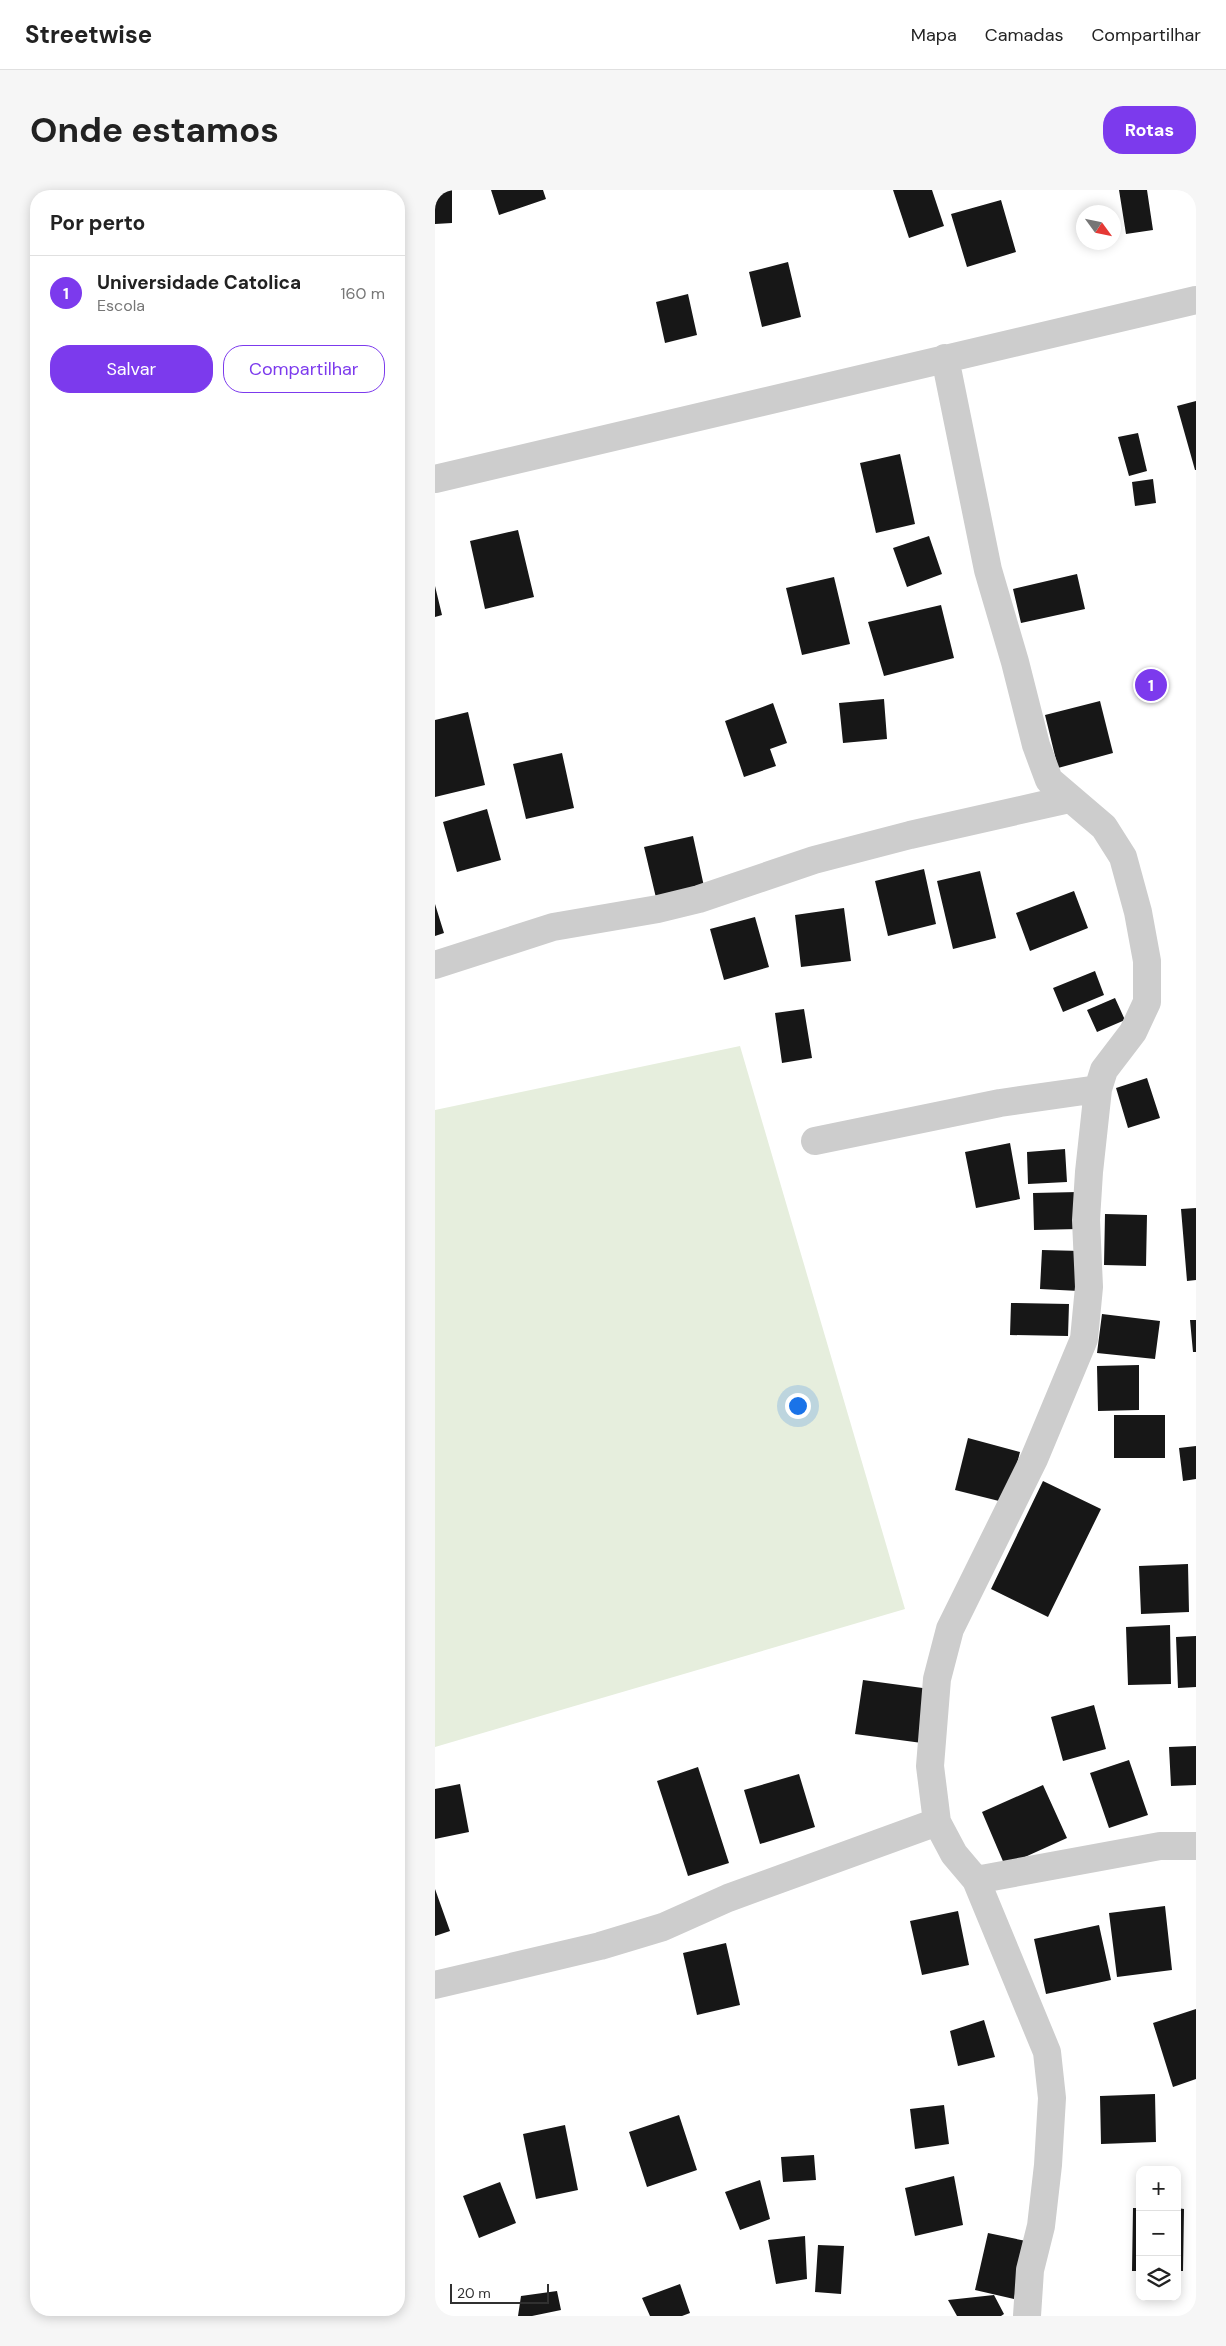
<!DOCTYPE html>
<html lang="pt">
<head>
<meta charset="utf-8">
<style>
	body { margin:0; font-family:"DM Sans",sans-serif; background:#f6f6f6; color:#222 }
	.controls { position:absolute; right:15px; bottom:15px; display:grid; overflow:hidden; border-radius:10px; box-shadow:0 2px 12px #0003 }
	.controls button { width:45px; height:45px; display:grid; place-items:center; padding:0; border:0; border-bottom:1px solid #e0e0e0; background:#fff; color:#222; font:25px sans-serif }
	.compass { position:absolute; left:641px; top:15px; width:45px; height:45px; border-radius:50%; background:#fff; box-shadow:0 2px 12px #0003; rotate:123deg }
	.scale { position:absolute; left:15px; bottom:12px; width:99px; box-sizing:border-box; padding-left:5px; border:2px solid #303030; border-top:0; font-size:14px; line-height:18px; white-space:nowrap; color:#303030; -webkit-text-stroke:4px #fff; paint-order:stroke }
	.you { position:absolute; left:362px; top:1215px; width:18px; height:18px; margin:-12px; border:4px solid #fff; border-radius:50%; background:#1a73e8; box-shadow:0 0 0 8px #1a73e833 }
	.badge { display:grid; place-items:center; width:32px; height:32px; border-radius:50%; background:#7c3aed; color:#fff; font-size:16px; font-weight:700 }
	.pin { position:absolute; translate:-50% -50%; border:2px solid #fff; box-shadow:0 1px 5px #0006 }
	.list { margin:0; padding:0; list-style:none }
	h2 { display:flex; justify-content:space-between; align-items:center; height:65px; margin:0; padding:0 20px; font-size:21px }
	h2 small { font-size:16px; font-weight:400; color:#767676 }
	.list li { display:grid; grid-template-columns:32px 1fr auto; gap:15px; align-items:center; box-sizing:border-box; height:75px; padding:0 20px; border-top:1px solid #e0e0e0 }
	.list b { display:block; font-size:19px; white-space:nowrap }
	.list p { margin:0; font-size:16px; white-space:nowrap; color:#767676 }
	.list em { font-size:16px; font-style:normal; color:#767676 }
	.actions { display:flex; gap:10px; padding:15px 20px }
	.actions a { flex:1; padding:11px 0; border:1px solid #7c3aed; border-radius:20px; text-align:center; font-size:18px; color:#7c3aed }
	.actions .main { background:#7c3aed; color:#fff }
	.icon { flex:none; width:28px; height:28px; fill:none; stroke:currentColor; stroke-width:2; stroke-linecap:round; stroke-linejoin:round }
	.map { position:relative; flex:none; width:761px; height:2126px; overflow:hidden; border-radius:20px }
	header { display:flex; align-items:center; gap:30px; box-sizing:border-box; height:70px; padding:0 25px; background:#fff; border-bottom:1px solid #e0e0e0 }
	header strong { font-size:24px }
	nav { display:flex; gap:28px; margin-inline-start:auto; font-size:18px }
	.intro { display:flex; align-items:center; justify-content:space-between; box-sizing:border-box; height:120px; padding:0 30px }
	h1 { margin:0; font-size:35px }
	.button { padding:12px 22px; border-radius:20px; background:#7c3aed; color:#fff; font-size:18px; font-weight:700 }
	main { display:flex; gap:30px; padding:0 30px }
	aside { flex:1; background:#fff; border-radius:20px; box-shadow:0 2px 12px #0003 }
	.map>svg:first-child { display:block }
	.green { fill:#e6eedd }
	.building { fill:#171717 }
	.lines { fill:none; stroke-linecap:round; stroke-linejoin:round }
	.minor { stroke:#cdcdcd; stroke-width:28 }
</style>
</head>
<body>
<header>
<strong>Streetwise</strong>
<nav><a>Mapa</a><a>Camadas</a><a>Compartilhar</a></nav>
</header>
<div class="intro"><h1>Onde estamos</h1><a class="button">Rotas</a></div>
<main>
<aside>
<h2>Por perto<small></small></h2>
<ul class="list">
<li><span class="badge">1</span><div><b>Universidade Catolica</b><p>Escola</p></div><em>160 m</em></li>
</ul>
<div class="actions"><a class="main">Salvar</a><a>Compartilhar</a></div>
</aside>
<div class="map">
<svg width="761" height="2126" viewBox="0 0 761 2126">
	<rect width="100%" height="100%" fill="#fff"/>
	<path class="green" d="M305 856 470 1419 0 1557V920Z"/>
	<path class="building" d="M0 0H17V33L0 34Z
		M56 0H108L111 9 64 25Z
		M458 0H497L509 36 474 48Z
		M684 0H712L718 40 691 44Z
		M566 10 581 62 532 77 516 24Z
		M353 72 366 127 327 137 314 82Z
		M253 104 262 145 230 153 221 112Z
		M761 211V280H760L742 216Z
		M703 243 712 281 694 286 683 247Z
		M465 264 480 334 441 343 425 273Z
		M718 289 721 313 700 316 697 292Z
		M83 340 99 407 50 419 35 351Z
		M494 346 507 384 472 397 458 358Z
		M642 384 650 419 586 433 578 399Z
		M399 387 415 454 367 465 351 398Z
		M0 396 7 425 0 427Z
		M506 415 519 468 449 486 433 432Z
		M449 509 452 549 408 553 404 513Z
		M665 511 678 563 623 578 610 525Z
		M338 513 352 553 335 559 341 576 309 587 290 531Z
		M33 522 50 595 0 607V530Z
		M127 563 139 618 91 629 78 574Z
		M52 619 66 670 22 682 8 632Z
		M258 646 270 701 222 712 209 657Z
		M489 679 501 734 453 746 440 691Z
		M545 681 561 748 518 759 502 691Z
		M639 701 653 738 595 761 581 723Z
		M0 714 9 743 0 746Z
		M409 718 416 771 366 777 360 725Z
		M320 727 334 777 289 790 275 739Z
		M660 781 669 805 628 822 618 798Z
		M680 808 690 830 662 842 652 820Z
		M369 819 377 868 347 873 340 823Z
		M712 888 725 928 693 938 681 898Z
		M575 953 585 1009 541 1018 530 962Z
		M630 959 632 992 593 994 592 962Z
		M643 1002V1039L599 1040 598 1003Z
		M761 1018V1090L752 1091 746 1019Z
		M670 1024 712 1025 711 1076 669 1075Z
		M607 1060 646 1061 644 1101 605 1099Z
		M576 1113 634 1114 633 1146 575 1145Z
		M667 1124 725 1131 720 1169 662 1163Z
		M755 1130H761V1162H758Z
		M704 1175V1220L663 1221 662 1176Z
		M679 1225H730V1268H679Z
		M533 1248 585 1262 572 1313 520 1300Z
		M761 1256V1289L748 1291 744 1258Z
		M608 1291 666 1319 613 1427 556 1399Z
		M753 1374 754 1422 706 1424 704 1376Z
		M735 1435 736 1494 693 1495 691 1437Z
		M761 1446V1497L743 1498 741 1447Z
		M428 1490 495 1499 487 1553 420 1544Z
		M659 1515 671 1559 628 1571 616 1527Z
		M761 1556V1595L736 1596 734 1557Z
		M694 1570 713 1625 674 1638 655 1583Z
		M263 1577 294 1673 253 1686 222 1591Z
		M364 1584 380 1637 325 1654 309 1600Z
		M25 1594 34 1642 0 1649V1599Z
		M608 1595 632 1648 570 1676 547 1622Z
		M0 1699 15 1741 0 1746Z
		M730 1716 737 1780 682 1787 674 1723Z
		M523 1721 534 1775 487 1785 475 1731Z
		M664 1735 676 1790 611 1804 599 1749Z
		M291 1753 305 1815 262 1825 248 1763Z
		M761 1819V1889L738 1897 718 1833Z
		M549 1830 560 1867 523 1876 515 1841Z
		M720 1904 721 1952 666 1954 665 1906Z
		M509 1915 514 1954 480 1959 475 1919Z
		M244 1925 262 1980 212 1997 194 1942Z
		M130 1935 143 2000 101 2009 88 1944Z
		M379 1965 381 1990 348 1992 346 1967Z
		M519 1986 528 2035 480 2046 470 1998Z
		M325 1990 335 2029 305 2040 290 2002Z
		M65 1992 81 2033 44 2048 28 2006Z
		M698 2018H705V2081H697Z
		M742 2018 749 2019 748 2081H742Z
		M553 2043 591 2051 579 2109 540 2100Z
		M370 2046 372 2089 341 2094 333 2050Z
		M383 2055 409 2056 406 2104 380 2102Z
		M245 2094 255 2123 247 2126H215L207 2108Z
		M122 2101 126 2120 97 2126H83L86 2106Z
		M559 2105 569 2124 566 2126H522L513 2110Z"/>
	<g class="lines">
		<path class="minor" d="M0 289 761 110
			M0 775 118 737 223 719 264 709 379 670 475 645 634 609
			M380 951 565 913 663 899
			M502 1632 495 1576 502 1489 515 1439 599 1269 649 1149 654 1097 651 1030 654 982 663 899 669 880 698 842 712 812V771L703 722 688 667 669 637 614 590 601 555 580 472 553 380 510 168
			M541 1690 612 1862 617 1908 613 1975 606 2036 595 2080 592 2126
			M0 1795 165 1756 228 1737 293 1708 502 1632 519 1664 541 1690 725 1656H761"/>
	</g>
</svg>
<div class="controls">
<button>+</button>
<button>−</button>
<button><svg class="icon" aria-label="layers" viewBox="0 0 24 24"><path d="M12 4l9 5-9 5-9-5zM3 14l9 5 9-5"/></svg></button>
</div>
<svg class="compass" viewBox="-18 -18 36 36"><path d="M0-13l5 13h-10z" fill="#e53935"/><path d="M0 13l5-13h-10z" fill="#767676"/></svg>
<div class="scale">20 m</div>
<div class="you"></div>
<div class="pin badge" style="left:716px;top:495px">1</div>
</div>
</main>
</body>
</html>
